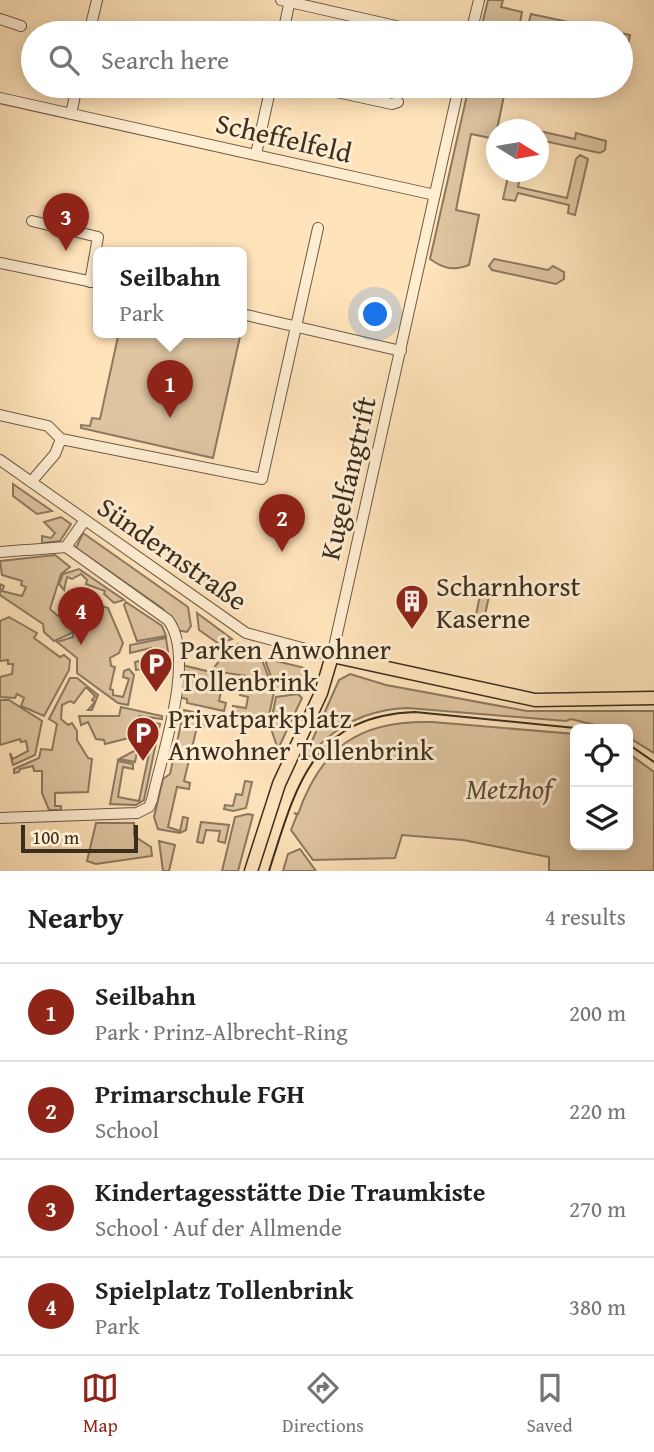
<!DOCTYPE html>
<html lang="en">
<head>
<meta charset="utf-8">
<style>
	body { margin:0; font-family:"Gentium Book Plus",serif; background:#f6f6f6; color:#202124 }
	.controls { position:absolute; right:21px; bottom:21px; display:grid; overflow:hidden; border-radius:10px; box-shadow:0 4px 18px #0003 }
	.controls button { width:63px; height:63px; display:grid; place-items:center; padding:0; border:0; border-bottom:2px solid #e0e0e0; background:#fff; color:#202124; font:35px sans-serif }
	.compass { position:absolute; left:486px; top:119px; width:63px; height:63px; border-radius:50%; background:#fff; box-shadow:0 4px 18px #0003; rotate:101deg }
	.scale { position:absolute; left:21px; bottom:18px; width:117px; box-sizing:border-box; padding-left:7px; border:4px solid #3a2e1f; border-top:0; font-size:19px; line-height:24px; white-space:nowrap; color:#3a2e1f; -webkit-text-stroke:5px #ffedd2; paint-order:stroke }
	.you { position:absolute; left:376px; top:315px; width:24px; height:24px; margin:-18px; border:5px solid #fff; border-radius:50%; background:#1a73e8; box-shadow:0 0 0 10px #1a73e833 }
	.badge { display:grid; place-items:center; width:46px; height:46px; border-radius:50%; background:#8f2418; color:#fff; font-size:23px; font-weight:700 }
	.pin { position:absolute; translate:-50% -58px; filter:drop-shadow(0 2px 4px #0008) }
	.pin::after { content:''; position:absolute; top:37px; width:24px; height:21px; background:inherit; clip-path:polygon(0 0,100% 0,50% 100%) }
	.popup { position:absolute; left:93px; top:247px; width:154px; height:91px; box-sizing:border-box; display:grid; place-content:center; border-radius:10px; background:#fff; filter:drop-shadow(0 2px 5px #0005); font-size:23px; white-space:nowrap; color:#757577 }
	.popup b { font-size:26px; color:#202124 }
	.popup::after { content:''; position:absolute; left:50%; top:100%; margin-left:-14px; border:14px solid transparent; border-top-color:#fff }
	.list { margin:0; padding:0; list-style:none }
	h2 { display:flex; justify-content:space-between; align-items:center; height:91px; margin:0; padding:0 28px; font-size:30px }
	h2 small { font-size:23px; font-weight:400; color:#757577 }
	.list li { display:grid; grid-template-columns:46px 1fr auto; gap:21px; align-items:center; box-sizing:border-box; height:98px; padding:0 28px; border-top:2px solid #e0e0e0 }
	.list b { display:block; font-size:26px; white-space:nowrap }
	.list p { margin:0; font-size:23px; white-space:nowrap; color:#757577 }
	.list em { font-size:23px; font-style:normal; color:#757577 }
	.icon { flex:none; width:38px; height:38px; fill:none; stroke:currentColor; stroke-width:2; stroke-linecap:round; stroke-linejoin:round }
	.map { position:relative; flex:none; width:654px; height:871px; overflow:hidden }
	.search { position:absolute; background:#fff; box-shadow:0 4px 18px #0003; left:21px; right:21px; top:21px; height:77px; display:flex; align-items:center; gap:18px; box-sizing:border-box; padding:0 24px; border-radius:38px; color:#757577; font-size:26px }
	.sheet { height:483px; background:#fff }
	nav { display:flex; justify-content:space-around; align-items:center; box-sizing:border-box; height:98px; border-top:2px solid #e0e0e0; background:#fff; font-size:19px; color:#757577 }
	nav a { display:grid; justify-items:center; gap:4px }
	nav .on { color:#8f2418 }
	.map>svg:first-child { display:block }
	.green { fill:#dec4a0; stroke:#8c7960; stroke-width:2 }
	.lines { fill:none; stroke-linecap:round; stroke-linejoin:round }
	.minor-casing { stroke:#6b5b46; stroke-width:12 }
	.major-casing { stroke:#3a2e1f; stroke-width:15 }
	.minor { stroke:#ffedd2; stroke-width:10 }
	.major { stroke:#ffe3ba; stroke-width:12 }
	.tram { stroke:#3a2e1f; stroke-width:2 }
	.labels { text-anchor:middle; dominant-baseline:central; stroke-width:6; stroke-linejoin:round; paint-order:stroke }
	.street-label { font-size:28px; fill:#3a2e1f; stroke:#ffedd2 }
	.poi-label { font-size:28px; fill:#3a2e1f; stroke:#ffedd2; text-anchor:start }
	.park-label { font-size:28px; font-style:italic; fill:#5b4c39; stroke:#ffedd2 }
</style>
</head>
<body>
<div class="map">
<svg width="654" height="871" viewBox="0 0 654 871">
	<rect width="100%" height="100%" fill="#ffe3ba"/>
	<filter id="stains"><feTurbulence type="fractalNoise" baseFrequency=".00286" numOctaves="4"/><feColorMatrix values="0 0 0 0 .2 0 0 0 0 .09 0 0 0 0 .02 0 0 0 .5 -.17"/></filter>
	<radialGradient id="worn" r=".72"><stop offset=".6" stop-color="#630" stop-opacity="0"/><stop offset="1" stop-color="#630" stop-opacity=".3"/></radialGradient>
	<path class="green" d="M488 0H503L501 7 522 12 518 33H480Z
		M531 14 630 35 623 70 621 33H526Z
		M469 86H506L495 139 471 134 456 210 479 215 469 265C453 271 444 269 430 259Z
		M539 131 575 139 576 133 606 141 605 150 600 153 539 140Z
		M580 155 588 159 575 215 568 213 569 205 518 193 515 201 503 199 509 172H521L518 187 567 198 576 159Z
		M494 259 548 270 553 266 564 272V279L556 284 492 270 489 266Z
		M119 332H241L213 458 81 428V425L90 426 92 418 100 419Z
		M13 484 52 511 37 514 13 496Z
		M61 517 71 524 60 541 42 543V536L51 538 55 533 44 522Z
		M83 533 188 607 191 626 187 632 176 630 163 609 76 548Z
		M55 555 70 567 61 574 50 609 58 616 76 604 70 616 72 633 54 641 44 632 43 624 0 595V584L4 586 2 591 22 596 26 587 21 585 22 581 2 575 0 561Z
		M79 569 124 600 114 603 104 594 105 591 86 584 87 580 81 574 72 579 67 577 64 590 59 584 63 574Z
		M483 581 491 587 483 624H474Z
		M84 600 108 608 123 643 119 653 110 658 111 666 115 667 110 689 113 690V695L123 697 129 679 123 677 124 671 129 669 134 675 128 705 118 703 77 673V658L57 642 73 637 75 613Z
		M126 602 162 626 166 636 137 641 124 605Z
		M197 613 232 639 219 644 199 630Z
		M9 617 37 633 34 638 60 657 64 655 70 660 69 670 44 716 21 706 24 698 17 694 15 698 0 697V677L12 674 13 664H8V660L0 661V621Z
		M166 638 170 666 136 670 135 662 139 661 141 668 158 662 157 651 152 652 151 648 130 653V645Z
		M238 644 261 657 274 692 267 725 233 711V706L246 708 248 697 240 695 242 687H247L248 676 220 672 218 682 229 684 227 692 221 691 219 701 226 703 224 711 187 703V699L179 697 182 665 211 672 227 650Z
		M268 659 305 668 309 676 307 687 277 692 266 663Z
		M350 674 386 685 527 711H654V753L628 737V729H611L571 719 566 721 408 708C377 709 349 719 326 739 318 745 310 758 303 761L339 680Z
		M70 678H77L98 695 92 710H88L95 702 92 700 95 696 86 687 74 703 70 701 62 705 61 719 68 725 72 723 77 731V740L88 758 92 759 88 792 55 793V806H61V810H49L42 793V771H34L33 766 20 769 19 772 14 773V769L39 758 41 749 52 750 57 724 49 719Z
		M298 694 302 698 278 749 270 726 276 697Z
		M0 700H9L42 721 35 755 13 765 10 753 13 759 28 751 26 741 21 742 20 739 0 745Z
		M121 707 162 716V719L139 716 135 736 140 737 135 762 119 759 136 750 133 737 105 744 104 740 96 739 88 722 81 725 79 716H119Z
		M184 710 202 714 206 721 204 728 197 727 184 781 190 783 189 789 177 787 168 827 180 831 183 817 188 818 186 830 180 833 158 829 154 817 163 779 170 774Z
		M152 722 160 724 144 800 136 805 110 804 118 761 133 764V769L123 767 118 797 139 801 155 725 150 724Z
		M432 722 575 734V845H628V753L654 772V871H549V857L463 840 402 835 395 858 313 860 291 830 297 815 294 813 298 814C322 746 360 720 432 722Z
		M245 781 252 782 246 808 233 811 224 809 225 805 233 806 236 794 242 795Z
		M248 814 253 815 238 871H222L235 817Z
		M201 822 229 825 225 843 218 841 220 831 206 830 203 843 197 842Z
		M96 823H134V836L151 847 152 856 96 864 87 861Z
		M159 841 175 845 169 871H163Z
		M300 849 316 871H283L288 854Z"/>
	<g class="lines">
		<defs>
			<path id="minor" d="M281 0 409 29 414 33
				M0 19 21 26
				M89 33 97 0
				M283 33 290 0
				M471 33 479 0
				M309 86 392 104 398 102
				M0 98 435 195
				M71 114 77 86
				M256 154 271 86
				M32 221 98 237 90 282
				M0 263 98 283
				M242 314 401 351
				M0 415 48 426 61 439 262 479 318 228
				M0 460 246 633 332 656 459 86
				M31 482 55 454 61 439
				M28 550 66 547
				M0 552 25 550
				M0 818 137 813 149 807 152 800C161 756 197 658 168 620L66 547 85 520"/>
			<path id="major" d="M251 871 279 784 321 693 332 656 535 700 654 698"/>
		</defs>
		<use href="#minor" class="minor-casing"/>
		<use href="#major" class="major-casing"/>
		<use href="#minor" class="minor"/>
		<use href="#major" class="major"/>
		<path class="tram" d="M628 744 654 762
			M269 871C296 786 312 716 415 712L585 729"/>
	</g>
	<defs>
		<symbol id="building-pin" viewBox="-11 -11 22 30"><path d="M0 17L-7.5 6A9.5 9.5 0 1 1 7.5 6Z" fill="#8f2418" stroke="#ffedd2"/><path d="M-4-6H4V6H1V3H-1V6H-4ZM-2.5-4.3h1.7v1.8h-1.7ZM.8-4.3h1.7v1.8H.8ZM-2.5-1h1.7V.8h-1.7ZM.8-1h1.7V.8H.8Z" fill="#fff"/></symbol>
		<symbol id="parking-pin" viewBox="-11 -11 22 30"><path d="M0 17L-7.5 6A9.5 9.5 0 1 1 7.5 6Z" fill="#8f2418" stroke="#ffedd2"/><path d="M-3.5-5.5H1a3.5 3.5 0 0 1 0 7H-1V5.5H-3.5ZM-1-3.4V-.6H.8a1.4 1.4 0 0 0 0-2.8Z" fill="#fff"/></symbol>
	</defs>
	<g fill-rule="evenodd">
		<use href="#building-pin" x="393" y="582" width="38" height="52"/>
		<use href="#parking-pin" x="137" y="645" width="38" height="52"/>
		<use href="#parking-pin" x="124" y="714" width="38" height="52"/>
	</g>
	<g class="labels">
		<g class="street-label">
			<text transform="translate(284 137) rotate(13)">Scheffelfeld</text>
			<text transform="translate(347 478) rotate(-77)">Kugelfangtrift</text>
			<text transform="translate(173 553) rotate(35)">Sündernstraße</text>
		</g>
		<g class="poi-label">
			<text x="436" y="585">Scharnhorst<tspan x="436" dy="32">Kaserne</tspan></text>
			<text x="180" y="648">Parken Anwohner<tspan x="180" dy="32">Tollenbrink</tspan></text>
			<text x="168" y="717">Privatparkplatz<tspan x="168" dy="32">Anwohner Tollenbrink</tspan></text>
		</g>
		<g class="park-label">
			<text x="509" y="788">Metzhof</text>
		</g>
	</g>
	<rect width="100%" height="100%" filter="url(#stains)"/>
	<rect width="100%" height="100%" fill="url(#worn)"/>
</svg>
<div class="controls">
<button><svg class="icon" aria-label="locate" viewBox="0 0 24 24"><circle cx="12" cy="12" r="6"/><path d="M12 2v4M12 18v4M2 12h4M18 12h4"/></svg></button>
<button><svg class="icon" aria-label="layers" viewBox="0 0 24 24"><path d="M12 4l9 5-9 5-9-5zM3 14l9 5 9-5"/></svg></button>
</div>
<svg class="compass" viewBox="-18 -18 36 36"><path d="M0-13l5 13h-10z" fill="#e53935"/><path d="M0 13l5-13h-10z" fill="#757577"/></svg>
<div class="scale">100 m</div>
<div class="you"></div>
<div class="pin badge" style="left:170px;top:418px">1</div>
<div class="popup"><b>Seilbahn</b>Park</div>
<div class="pin badge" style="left:282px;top:552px">2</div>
<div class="pin badge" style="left:66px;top:251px">3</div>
<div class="pin badge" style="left:81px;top:645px">4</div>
<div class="search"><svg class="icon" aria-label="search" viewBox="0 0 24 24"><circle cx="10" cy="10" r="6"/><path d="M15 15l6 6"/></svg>Search here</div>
</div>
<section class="sheet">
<h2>Nearby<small>4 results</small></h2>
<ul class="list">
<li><span class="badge">1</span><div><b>Seilbahn</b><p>Park · Prinz-Albrecht-Ring</p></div><em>200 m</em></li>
<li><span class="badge">2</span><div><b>Primarschule FGH</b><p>School</p></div><em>220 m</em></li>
<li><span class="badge">3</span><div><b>Kindertagesstätte Die Traumkiste</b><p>School · Auf der Allmende</p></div><em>270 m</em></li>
<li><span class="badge">4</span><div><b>Spielplatz Tollenbrink</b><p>Park</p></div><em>380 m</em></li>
</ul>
</section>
<nav>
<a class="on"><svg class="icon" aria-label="map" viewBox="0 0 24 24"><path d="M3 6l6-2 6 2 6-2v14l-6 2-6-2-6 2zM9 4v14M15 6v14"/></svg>Map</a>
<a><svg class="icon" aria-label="directions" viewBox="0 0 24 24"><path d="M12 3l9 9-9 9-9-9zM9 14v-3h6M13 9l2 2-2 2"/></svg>Directions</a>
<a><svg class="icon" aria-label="saved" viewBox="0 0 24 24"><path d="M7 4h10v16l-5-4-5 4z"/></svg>Saved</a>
</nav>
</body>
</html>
